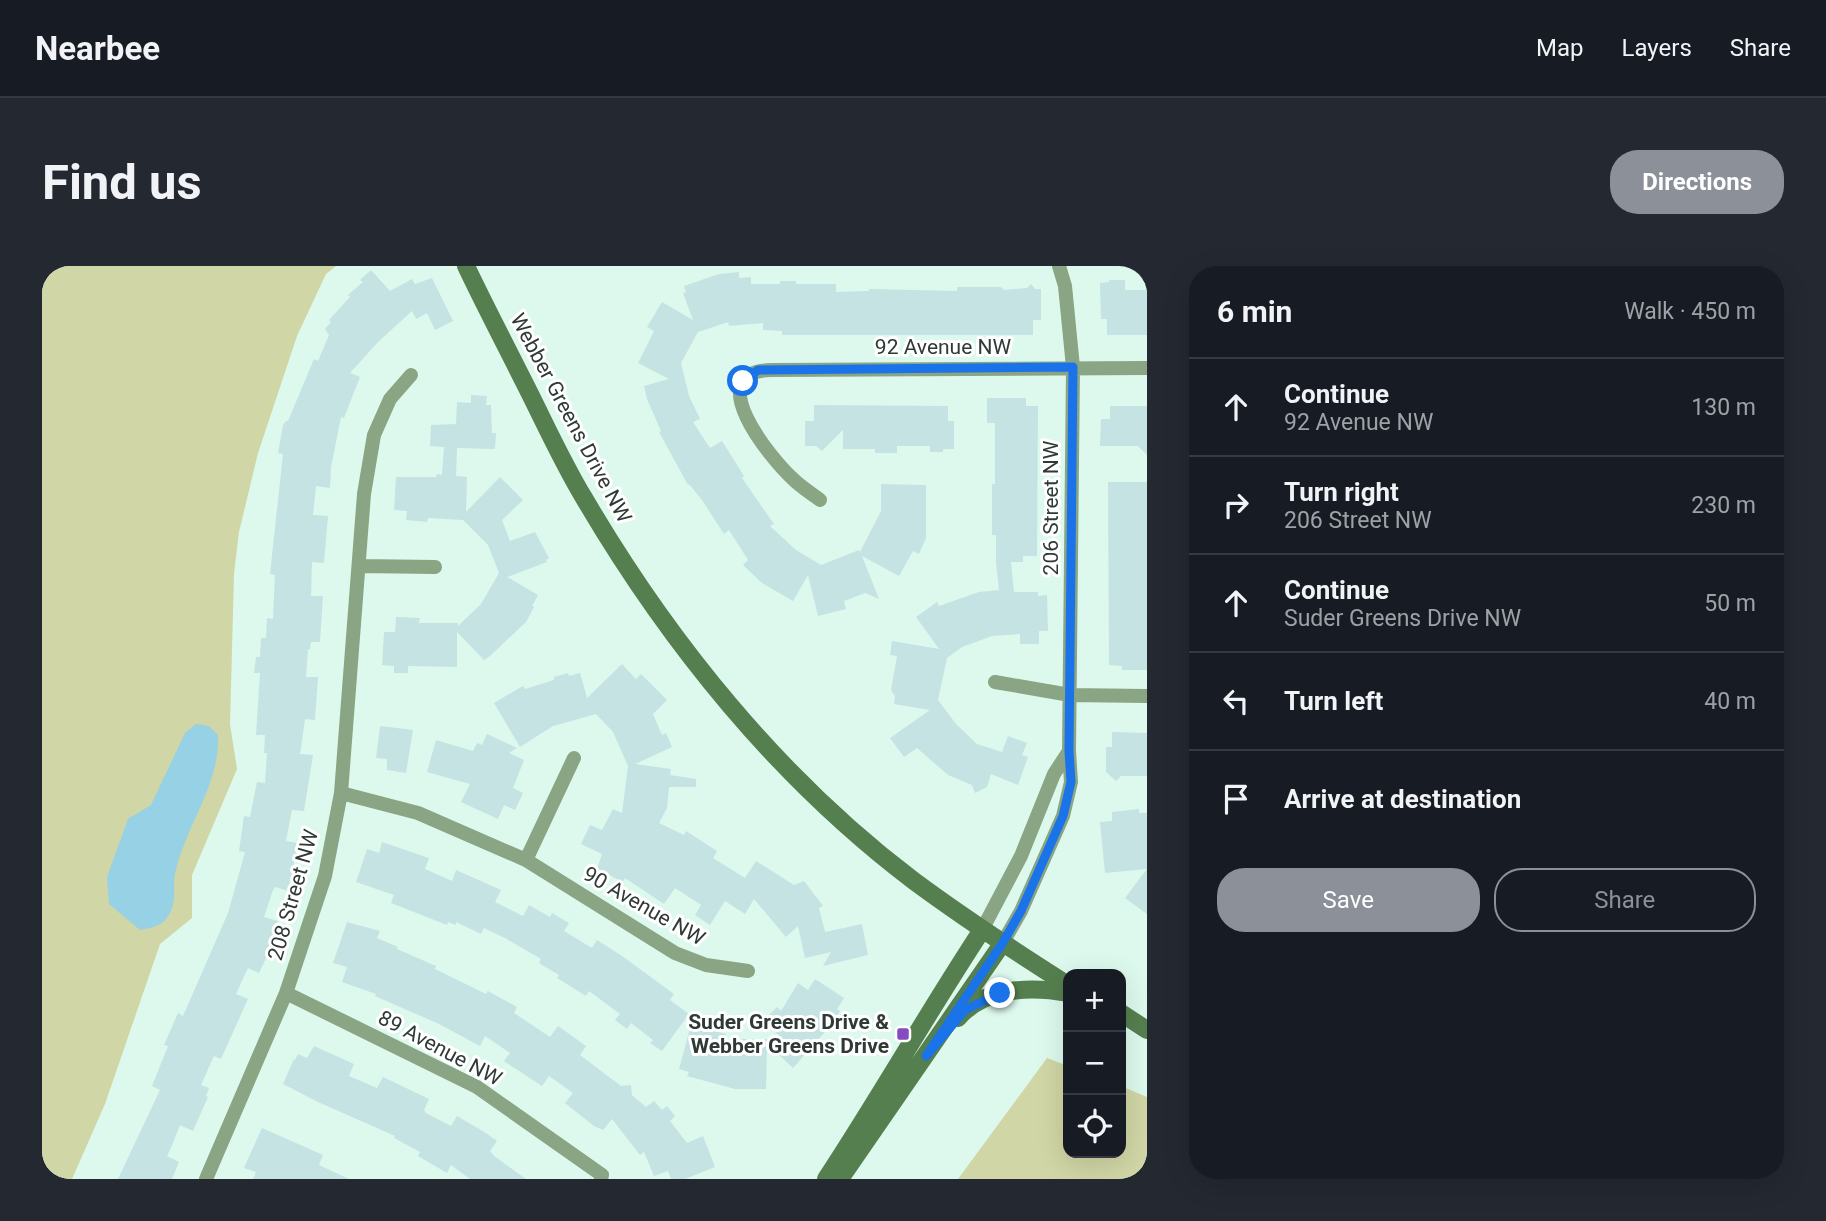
<!DOCTYPE html>
<html lang="en">
<head>
<meta charset="utf-8">
<style>
	body { margin:0; font-family:Roboto,sans-serif; background:#242831; color:#f1f3f6 }
	.controls { position:absolute; right:21px; bottom:21px; display:grid; overflow:hidden; border-radius:14px; box-shadow:0 7px 28px #0002 }
	.controls button { width:63px; height:63px; display:grid; place-items:center; padding:0; border:0; border-bottom:2px solid #363941; background:#171b24; color:#f1f3f6; font:35px sans-serif }
	.stop { position:absolute; width:21px; height:21px; margin:-16px; border:5px solid #1a73e8; border-radius:50%; background:#fff }
	.stop.end { background:#1a73e8; border-color:#fff; box-shadow:0 2px 7px #0008 }
	.list { margin:0; padding:0; list-style:none }
	h2 { display:flex; justify-content:space-between; align-items:center; height:91px; margin:0; padding:0 28px; font-size:30px }
	h2 small { font-size:23px; font-weight:400; color:#9ea1a6 }
	.list li { display:grid; grid-template-columns:46px 1fr auto; gap:21px; align-items:center; box-sizing:border-box; height:98px; padding:0 28px; border-top:2px solid #363941 }
	.list b { display:block; font-size:26px; white-space:nowrap }
	.list p { margin:0; font-size:23px; white-space:nowrap; color:#9ea1a6 }
	.list em { font-size:23px; font-style:normal; color:#9ea1a6 }
	.actions { display:flex; gap:14px; padding:21px 28px }
	.actions a { flex:1; padding:16px 0; border:2px solid #8c9099; border-radius:28px; text-align:center; font-size:24px; color:#8c9099 }
	.actions .main { background:#8c9099; color:#fff }
	.icon { flex:none; width:38px; height:38px; fill:none; stroke:currentColor; stroke-width:2; stroke-linecap:round; stroke-linejoin:round }
	.map { position:relative; flex:none; width:1105px; height:913px; overflow:hidden; border-radius:28px }
	header { display:flex; align-items:center; gap:42px; box-sizing:border-box; height:98px; padding:0 35px; background:#171b24; border-bottom:2px solid #363941 }
	header strong { font-size:33px }
	nav { display:flex; gap:38px; margin-inline-start:auto; font-size:24px }
	.intro { display:flex; align-items:center; justify-content:space-between; box-sizing:border-box; height:168px; padding:0 42px }
	h1 { margin:0; font-size:49px }
	.button { padding:18px 32px; border-radius:28px; background:#8c9099; color:#fff; font-size:24px; font-weight:700 }
	main { display:flex; gap:42px; padding:0 42px }
	aside { flex:1; background:#171b24; border-radius:28px; box-shadow:0 7px 28px #0002 }
	.map>svg:first-child { display:block }
	.green { fill:#d0d6a5 }
	.water { fill:#96d1e6 }
	.building { fill:#c4e3e2 }
	.lines { fill:none; stroke-linecap:round; stroke-linejoin:round }
	.minor { stroke:#89a584; stroke-width:14 }
	.secondary { stroke:#567f4f; stroke-width:18 }
	.route { stroke:#1a73e8; stroke-width:9 }
	.poi-dot { fill:#854bc1; stroke:#fff; stroke-width:2.5 }
	.labels { text-anchor:middle; dominant-baseline:central; stroke-width:6; stroke-linejoin:round; paint-order:stroke }
	.street-label { font-size:21px; fill:#2f3935; stroke:#fff }
	.poi-label { font-size:21px; font-weight:bold; fill:#2f3935; stroke:#fff; text-anchor:end }
</style>
</head>
<body>
<header>
<strong>Nearbee</strong>
<nav><a>Map</a><a>Layers</a><a>Share</a></nav>
</header>
<div class="intro"><h1>Find us</h1><a class="button">Directions</a></div>
<main>
<div class="map">
<svg width="1105" height="913" viewBox="0 0 1105 913">
	<rect width="100%" height="100%" fill="#ddf9ed"/>
	<path class="green" d="M3 0H294L284 8 255 70 216 187 197 266 192 308 188 458 195 503 150 609V652L118 678 63 838 30 913H0V5Z
		M1005 792 1026 800V887H1079V820L1105 831V913H916Z"/>
	<path class="water" d="M154 458 167 460 176 469C178 520 143 560 133 608 130 623 136 635 126 650 121 660 108 662 98 664L67 638 65 611 86 553 109 539 143 467Z"/>
	<path class="building" d="M329 4 348 25 370 13 373 18 390 12 411 55 393 64 385 47 374 53 370 45 336 76 308 107 318 111 302 152 299 151 289 201 288 222 274 220 271 249 286 250 282 297 270 296 269 330H281L278 376H269L268 383H266L264 411H276L273 454 263 453 258 488 271 489 262 545 250 544 244 575 256 577 246 625 233 621 231 624 222 651 236 655 227 686 217 707 206 702 194 728 206 733 179 793 172 790 159 819 167 822 164 830 166 831 151 865 138 859 128 884 125 890 137 896 130 913H76L118 824 110 820 126 780 122 779 136 747 141 750 186 647 203 586 197 585 202 550 208 551 215 516 223 517 225 487H222L223 469H214L218 407H212L214 391H218L219 372H224L225 352 231 353 233 309 228 308 241 188 236 187 241 159 244 155H246L272 93 276 95 287 69 283 63 289 56 287 54 308 31 306 29 321 16 318 14Z
		M697 6V12L709 11V18H738V15H754V18H794V26L827 25V23L915 25V21H959L962 24 985 22 989 18 993 23H999V54H991V69H740V65L721 64V57L687 60 686 56 656 66 639 97 647 130 658 153 651 156 668 182 680 175 702 210 700 212 732 258 728 260 754 284 779 299 817 284 818 286 839 245V218L884 219V272L877 288 871 285 857 310 820 290 837 333 823 327 802 335 804 343 776 350 766 309 751 335 720 317 701 299 706 294 687 264 682 268 660 234 647 218 646 219 617 166 619 165 605 133 602 120 627 113 596 97 612 65 605 61 620 36 651 54 641 27 644 26 642 20 677 8Z
		M1067 14H1083V24H1105V69H1065V53H1059L1058 17 1067 16Z
		M429 129 445 130 444 139H449L450 167H454L453 183 415 182 414 210 425 211 424 246 458 211 481 234 460 254 468 275 493 266 507 292 504 294 505 296 465 311 496 329 490 340 492 341 484 356 448 390 442 394 415 366V401L366 400V407H352V400L340 399 342 366H353L354 351 378 352 377 357H416V360L439 338 457 307 446 279 421 254 386 252 385 256 364 254 365 245 352 244 354 211H394L395 208 400 209 402 181 388 180 389 159 414 158 415 136 429 137Z
		M945 132H984V140H996L995 290H981V296H969L972 326H996V330L1005 329 1006 365H997V378H978V368L950 370 920 381 905 392 896 434 914 458 935 478 960 486 966 470 985 477 980 489 986 491 976 519 949 508 945 521 933 527 930 519 906 509 875 482 862 491 848 472 888 444 852 438 853 430 849 424 855 390 848 389 850 375 897 383 874 351 895 336 897 340 937 326 957 324 954 296V269H950V218H953V157H945Z
		M772 139 906 140V155H912V183H901V186H888V180H855V187H833V183H801V164L780 185 774 180H763V155H772Z
		M1068 140H1105V189L1096 180H1058L1059 153H1068Z
		M1066 216H1105V404H1080V400L1067 399Z
		M580 398 594 413 599 408 625 434 611 448 620 469 624 467 630 481 593 498 629 503 628 509 654 513V521H627L625 542 617 557 642 569 644 565 675 585 671 592 703 612 714 595 752 619 762 615 781 640 777 642 783 666 820 658 826 689 781 700 789 686 763 692 756 660 744 671 712 633 703 648 683 635 668 659 653 649 659 639 633 622 622 638 583 612 581 616 555 603 560 588 539 578 548 559 560 564 571 543 580 547 586 500 571 466 554 448 511 460 478 481 452 437 481 420 483 423 512 414V411L526 407 527 410 538 407 545 432Z
		M338 460 371 464 364 507 345 504V493L334 492Z
		M1070 466 1105 467V510H1079L1074 515 1064 506V481H1070Z
		M445 468 475 482 467 487 482 494 471 522 481 527 473 544 462 539 456 553 419 536 428 518 385 506 394 474 431 485 435 477 440 479Z
		M1097 543V547H1105V648L1083 632 1105 603 1063 607 1058 556 1070 555V546Z
		M340 576 387 592 383 603 410 615 414 604 459 624 453 636 481 650 487 639 508 651 510 647 527 657 522 665 550 682 555 674 580 690 632 728 628 734 647 748 620 785 608 777 611 774 589 757 585 763 573 754 578 748 547 725 544 730 515 712 517 709 497 697 499 693 463 672 442 662 439 668 414 656V659L406 656 405 659 349 637 352 629 314 616 325 583 337 587Z
		M305 656 338 665 335 672 356 681 355 683 394 700 393 703 444 728 446 725 475 741 472 747 508 771 516 760 544 780 538 789 579 820 589 819 590 829 604 841 612 835 620 844 625 840 633 850 628 855 645 877 661 870 673 901 643 913H629L626 905 612 910 602 886 598 889 570 853 561 864 552 860 523 837 531 827 507 810 500 820 462 795 468 787 443 770 438 780 397 758 333 730 334 728 300 716 305 701 291 697Z
		M773 713 802 732 795 743 798 745 789 759 751 802 725 778 724 823H693L645 810 647 806 637 803 649 759 684 768 683 773H741L721 755 735 741 739 745 756 717 766 724Z
		M272 780 312 798 307 810 335 822 341 811 387 833 382 844 384 847 409 860 415 850 444 867 455 875 448 885 452 890 484 913H428L409 899 405 907 376 890 378 886 352 872 353 870 276 836 241 818 252 793 253 794 256 788 265 792Z
		M220 862 281 889 277 899 307 913H211L214 906 202 902Z"/>
	<g class="lines">
		<path class="minor" d="M778 234C769 227 759 221 751 213 728 192 657 105 730 104L1105 102
			M317 300 393 301
			M953 416 1028 429 1105 430
			M299 527 376 547 484 594 633 687 664 699 706 705
			M484 594 532 492
			M940 664 979 590 1012 508 1027 485
			M960 678 979 645 1021 550 1029 516 1027 485 1031 101 1023 20 1017 0
			M244 727 435 821 560 909 559 913
			M164 913 244 727 283 610 299 527 322 228 332 169 348 133 369 109"/>
		<path class="secondary" d="M424 0C442 38 462 76 481 114 501 153 519 194 542 232 627 377 737 513 872 615 922 652 974 686 1026 719
			M1079 747 1105 764
			M916 752C942 721 990 720 1026 727
			M784 913C838 831 886 746 940 664
			M798 913 960 678"/>
	</g>
	<g class="lines">
		<path class="route" d="M701 115 716 104 1031 101 1027 485 1029 516 1021 550 979 645 960 678 884 790 923 744 958 727"/>
	</g>
	<rect class="poi-dot" x="854" y="761" width="14" height="14" rx="3.5"/>
	<g class="labels">
		<g class="street-label">
			<text x="901" y="81">92 Avenue NW</text>
			<text transform="translate(529 152) rotate(62)">Webber Greens Drive NW</text>
			<text transform="translate(1009 242) rotate(-90)">206 Street NW</text>
			<text transform="translate(251 629) rotate(-74)">208 Street NW</text>
			<text transform="translate(602 640) rotate(30)">90 Avenue NW</text>
			<text transform="translate(398 782) rotate(28)">89 Avenue NW</text>
		</g>
		<g class="poi-label">
			<text x="847" y="756">Suder Greens Drive &amp;<tspan x="847" dy="24">Webber Greens Drive</tspan></text>
		</g>
	</g>
</svg>
<div class="controls">
<button>+</button>
<button>−</button>
<button><svg class="icon" aria-label="locate" viewBox="0 0 24 24"><circle cx="12" cy="12" r="6"/><path d="M12 2v4M12 18v4M2 12h4M18 12h4"/></svg></button>
</div>
<div class="stop" style="left:701px;top:115px"></div>
<div class="stop end" style="left:958px;top:727px"></div>
</div>
<aside>
<h2>6 min<small>Walk · 450 m</small></h2>
<ul class="list">
<li><svg class="icon" aria-label="ahead" viewBox="0 0 24 24"><path d="M12 20V5M6 11l6-6 6 6"/></svg><div><b>Continue</b><p>92 Avenue NW</p></div><em>130 m</em></li>
<li><svg class="icon" aria-label="right" viewBox="0 0 24 24"><path d="M7 20v-9h11M14 6l5 5-5 5"/></svg><div><b>Turn right</b><p>206 Street NW</p></div><em>230 m</em></li>
<li><svg class="icon" aria-label="ahead" viewBox="0 0 24 24"><path d="M12 20V5M6 11l6-6 6 6"/></svg><div><b>Continue</b><p>Suder Greens Drive NW</p></div><em>50 m</em></li>
<li><svg class="icon" aria-label="left" viewBox="0 0 24 24"><path d="M17 20v-9H6M10 6l-5 5 5 5"/></svg><div><b>Turn left</b></div><em>40 m</em></li>
<li><svg class="icon" aria-label="arrive" viewBox="0 0 24 24"><path d="M6 21V4h12l-3 4 3 4H6"/></svg><div><b>Arrive at destination</b></div></li>
</ul>
<div class="actions"><a class="main">Save</a><a>Share</a></div>
</aside>
</main>
</body>
</html>
